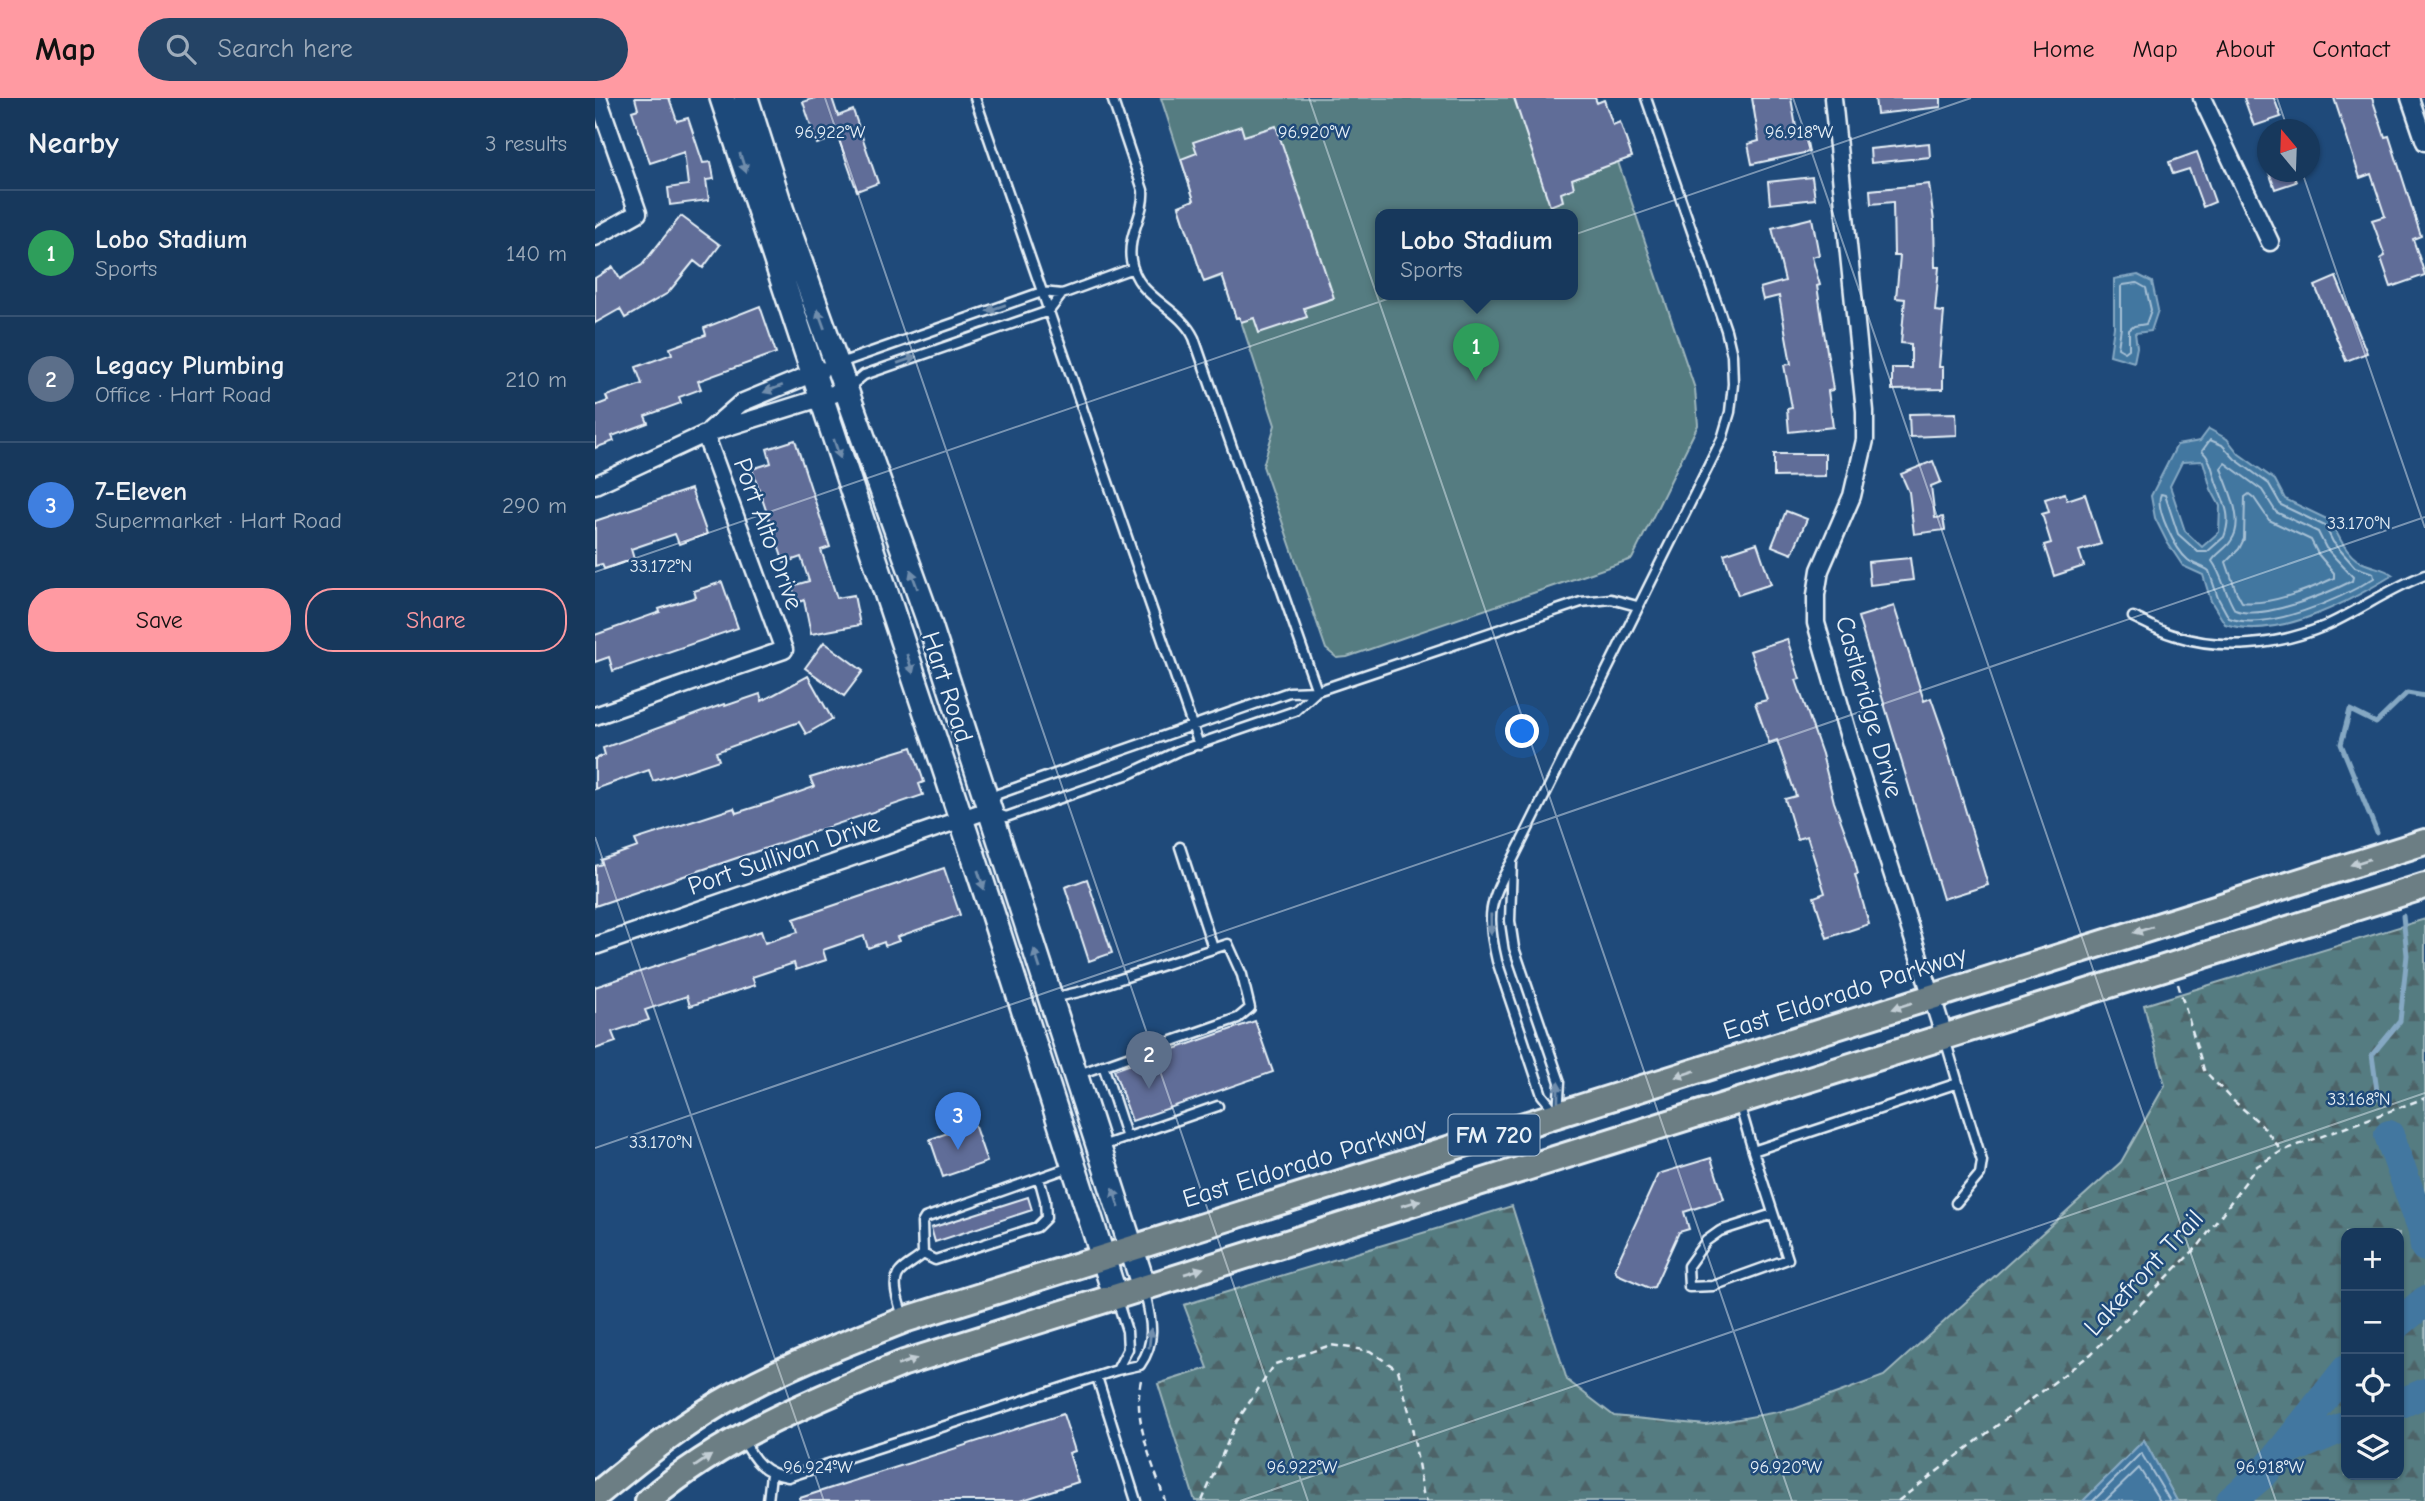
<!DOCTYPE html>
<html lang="en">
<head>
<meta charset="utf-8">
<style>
	body { margin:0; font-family:"Comic Neue",sans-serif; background:#244365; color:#f1f3f6 }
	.controls { position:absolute; right:21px; bottom:21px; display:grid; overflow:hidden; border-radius:14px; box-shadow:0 2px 5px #0004 }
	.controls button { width:63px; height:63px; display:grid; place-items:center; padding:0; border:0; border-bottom:2px solid #365272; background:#17385c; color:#f1f3f6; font:35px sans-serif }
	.compass { position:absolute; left:1662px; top:21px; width:63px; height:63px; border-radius:50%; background:#17385c; box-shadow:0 2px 5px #0004; rotate:341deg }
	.you { position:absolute; left:928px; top:634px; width:24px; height:24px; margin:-18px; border:5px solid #fff; border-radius:50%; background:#1a73e8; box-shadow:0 0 0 10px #1a73e833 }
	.badge { display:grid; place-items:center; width:46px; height:46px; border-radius:50%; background:#ff9aa2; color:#fff; font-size:23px; font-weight:700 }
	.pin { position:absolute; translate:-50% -58px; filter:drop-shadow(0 2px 4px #0008) }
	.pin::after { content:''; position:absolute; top:37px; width:24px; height:21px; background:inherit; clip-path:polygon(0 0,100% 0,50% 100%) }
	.popup { position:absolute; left:780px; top:111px; width:203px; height:91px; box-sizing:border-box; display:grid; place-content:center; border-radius:14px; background:#17385c; filter:drop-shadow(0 2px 5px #0005); font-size:23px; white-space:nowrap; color:#9eacbb }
	.popup b { font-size:26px; color:#f1f3f6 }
	.popup::after { content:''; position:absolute; left:50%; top:100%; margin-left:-14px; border:14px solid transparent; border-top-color:#17385c }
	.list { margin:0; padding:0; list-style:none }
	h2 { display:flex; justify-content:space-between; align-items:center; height:91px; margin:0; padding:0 28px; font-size:30px }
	h2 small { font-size:23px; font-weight:400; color:#9eacbb }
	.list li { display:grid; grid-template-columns:46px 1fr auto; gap:21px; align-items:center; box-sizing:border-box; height:126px; padding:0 28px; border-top:2px solid #365272 }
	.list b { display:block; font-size:26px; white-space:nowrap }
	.list p { margin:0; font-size:23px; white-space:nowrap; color:#9eacbb }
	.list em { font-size:23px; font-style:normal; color:#9eacbb }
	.actions { display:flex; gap:14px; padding:21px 28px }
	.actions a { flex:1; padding:16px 0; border:2px solid #ff9aa2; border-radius:28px; text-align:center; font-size:24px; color:#ff9aa2 }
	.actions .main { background:#ff9aa2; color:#111 }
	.icon { flex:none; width:38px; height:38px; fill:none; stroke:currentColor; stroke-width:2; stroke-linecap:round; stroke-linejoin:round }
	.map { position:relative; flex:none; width:1830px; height:1403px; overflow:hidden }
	header { display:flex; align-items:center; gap:42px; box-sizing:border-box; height:98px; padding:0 35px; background:#ff9aa2; color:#111 }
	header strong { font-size:33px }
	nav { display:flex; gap:38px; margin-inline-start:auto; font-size:24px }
	.search { width:490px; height:63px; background:#244365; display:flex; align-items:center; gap:18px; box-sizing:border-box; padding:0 24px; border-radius:38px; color:#9eacbb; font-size:26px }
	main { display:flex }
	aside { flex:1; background:#17385c }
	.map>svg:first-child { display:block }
	.forest { fill:url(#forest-firs); stroke:#9eb6bc; stroke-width:2; fill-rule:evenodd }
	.pitch { fill:#547b81; stroke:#9eb6bc; stroke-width:2; fill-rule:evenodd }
	.water { fill:#4377a0; stroke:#85a8c3; stroke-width:2; fill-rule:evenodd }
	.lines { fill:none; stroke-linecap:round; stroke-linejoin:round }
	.shore { stroke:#a6c0d5; stroke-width:2 }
	.stream { stroke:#85a8c3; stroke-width:5 }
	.river { stroke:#4377a0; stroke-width:30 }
	.building { fill:#606d98; stroke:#e8f1f8; stroke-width:2 }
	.lane-casing { stroke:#e8f1f8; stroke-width:13 }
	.street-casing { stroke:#e8f1f8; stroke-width:21 }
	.secondary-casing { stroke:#e8f1f8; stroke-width:28 }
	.primary-casing { stroke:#e8f1f8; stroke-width:30 }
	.path { stroke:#e8f1f8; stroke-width:2.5; stroke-dasharray:7 5; stroke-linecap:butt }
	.lane { stroke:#1f4a7a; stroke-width:8 }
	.street { stroke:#1f4a7a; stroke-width:16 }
	.secondary { stroke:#1f4a7a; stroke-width:23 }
	.primary { stroke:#6c7e84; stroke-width:24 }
	.oneway { fill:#6f8dac }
	.oneway2 { fill:#c3ced5 }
	.ticks { fill:none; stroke:#e8f1f8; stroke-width:2; stroke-opacity:0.45 }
	.labels { text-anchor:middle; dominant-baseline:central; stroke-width:5; stroke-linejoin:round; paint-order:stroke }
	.shield { fill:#1f4a7a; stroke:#acbfd2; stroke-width:2 }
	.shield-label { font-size:24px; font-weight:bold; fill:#e8f1f8 }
	.street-label { font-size:26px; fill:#e8f1f8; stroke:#1f4a7a }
	.ticks-label { font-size:18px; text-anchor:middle; fill:#e8f1f8; stroke:#1f4a7a; stroke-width:5; stroke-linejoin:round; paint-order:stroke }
</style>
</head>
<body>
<header>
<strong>Map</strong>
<div class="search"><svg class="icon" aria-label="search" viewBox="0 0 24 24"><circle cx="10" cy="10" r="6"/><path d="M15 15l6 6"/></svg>Search here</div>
<nav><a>Home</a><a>Map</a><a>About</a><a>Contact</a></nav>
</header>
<main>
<aside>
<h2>Nearby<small>3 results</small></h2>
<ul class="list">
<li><span class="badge" style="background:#2e9e5b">1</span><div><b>Lobo Stadium</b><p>Sports</p></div><em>140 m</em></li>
<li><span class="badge" style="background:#5c6f8a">2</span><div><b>Legacy Plumbing</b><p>Office · Hart Road</p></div><em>210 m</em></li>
<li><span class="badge" style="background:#3f7fe0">3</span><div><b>7-Eleven</b><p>Supermarket · Hart Road</p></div><em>290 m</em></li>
</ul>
<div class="actions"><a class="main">Save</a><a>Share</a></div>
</aside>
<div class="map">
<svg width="1830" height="1403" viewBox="0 0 1830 1403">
	<defs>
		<pattern id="forest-firs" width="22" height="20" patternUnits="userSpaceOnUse" patternTransform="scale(1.75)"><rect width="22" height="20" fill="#547b81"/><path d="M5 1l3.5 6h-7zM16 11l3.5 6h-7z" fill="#4e6468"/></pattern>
	</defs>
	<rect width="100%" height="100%" fill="#1f4a7a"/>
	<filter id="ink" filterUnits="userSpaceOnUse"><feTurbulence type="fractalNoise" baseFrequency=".0143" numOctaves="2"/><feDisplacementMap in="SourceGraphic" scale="14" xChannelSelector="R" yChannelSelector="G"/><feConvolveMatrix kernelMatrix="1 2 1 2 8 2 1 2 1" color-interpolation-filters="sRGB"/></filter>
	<g filter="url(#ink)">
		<path class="forest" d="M1830 821V1403H1582L1549 1342 1488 1403H600L563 1286 613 1270 589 1207 917 1108 972 1282 1019 1318 1111 1327 1199 1311 1289 1278 1526 1064 1570 987 1549 907ZM1751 1135H1804V1377H1751Z"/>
		<path class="pitch" d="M566 0H1000L1002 5 1009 2 1014 17 1011 30 1025 24 1037 59 1023 64 1100 291 1103 327 1037 461 752 559 742 560 731 551 668 368 680 327 645 220H641L627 178 609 184 584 108 599 102ZM785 117H977V197H785Z"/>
		<path class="water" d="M1543 177 1557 184 1563 212 1556 233 1540 235 1542 249 1539 264 1515 257 1519 229V181Z
			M1614 331 1632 341 1644 356 1680 382 1690 401 1736 423C1742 436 1752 458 1766 464 1777 470 1788 469 1798 477 1754 504 1682 543 1630 526L1616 503 1608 477 1588 468 1572 444 1560 420 1556 398 1582 347 1605 343ZM1608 363 1616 391 1625 408 1624 434 1607 449 1590 433 1575 388 1587 364Z
			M1549 1342 1582 1403H1488Z"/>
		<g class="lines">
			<path class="shore" d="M1542 185 1551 190 1556 212 1551 226 1539 228 1534 232V251L1530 254 1523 250 1526 229V189L1528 187Z
				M1615 342 1627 347 1640 361 1674 386 1686 407 1730 428 1738 444 1760 469 1778 475 1779 480C1746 501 1672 534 1634 520L1623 500 1614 473C1608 468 1599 467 1593 462 1581 452 1559 410 1566 396L1570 397 1583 436 1603 454H1612L1629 439C1637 418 1630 407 1623 389 1617 375 1618 363 1607 353Z
				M1630 365 1667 392 1681 414 1723 434 1731 450 1758 479 1757 483C1731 496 1667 523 1640 512 1630 497 1628 478 1617 463 1622 455 1631 451 1636 443 1651 423 1632 389 1626 370Z
				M1654 396 1659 400 1674 422 1716 442 1723 456 1739 475V480C1716 491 1673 508 1647 504L1641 493 1631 464 1644 451 1649 441 1650 399Z
				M1498 1403 1546 1355 1575 1403
				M1510 1403 1544 1370 1565 1403"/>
			<path class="stream" d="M1782 735 1746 646 1755 612 1781 625 1812 595 1830 598
				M1783 1000 1777 957 1805 923 1812 857 1808 818"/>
			<path class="river" d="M1794 1037 1828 1132 1830 1149
				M1804 1225 1830 1203
				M1804 1306 1830 1295
				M1686 1356 1751 1328
				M1636 1403 1670 1374 1751 1272"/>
		</g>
		<path class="building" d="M40 0H74L82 23 93 20 108 65 116 64 119 81 111 82 114 102 75 107 73 90 93 87 89 54 55 65 37 13 43 11Z
			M220 0H237L243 18 258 12 283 85 262 93 243 39 222 46 208 4Z
			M919 0H1000L1002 5 1009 2 1018 27 1025 24 1037 59 977 81 979 90 966 95 968 103 955 108Z
			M1157 0H1196L1202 35 1210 34 1214 54 1157 66 1153 46 1164 43Z
			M1280 0H1346V9L1282 16Z
			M1649 0H1679L1686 19 1659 28Z
			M1739 0H1777L1790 39 1794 38 1826 138 1818 141 1830 177 1796 189 1786 160 1790 158 1777 122 1790 118 1776 76 1765 80Z
			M646 28 649 38 681 28 739 200 709 210 712 219 664 235 659 220 646 224 644 219 641 220 627 177 609 184 584 108 599 102 586 61 602 55 598 44Z
			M1334 45 1335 59 1276 65 1275 51Z
			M1602 54 1620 104 1608 109 1594 71 1578 76 1574 64Z
			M1674 74H1697L1701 84 1680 91Z
			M1217 79 1220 101 1175 106 1173 84Z
			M1334 86 1339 123 1340 169H1344L1340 213 1349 214 1344 269H1348V291L1297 292V270H1316V246L1306 245 1310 201 1301 200 1305 158H1299L1298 104 1276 106 1275 92Z
			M86 118 125 147 108 170 99 163 73 195 30 220 25 211 0 225V180L18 169 25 181 47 167Z
			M1217 120 1224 157 1217 159 1225 187 1222 188 1238 292 1233 293 1238 329 1194 334 1192 311 1197 310 1189 267 1196 266 1184 198 1168 202 1165 190 1190 183 1177 130Z
			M1741 179 1772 255 1751 263 1720 188Z
			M165 208 181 255 103 283 106 291 84 299 86 305 50 318 53 325 17 338 19 343 0 350V308L13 303 11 298 47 286 41 269 77 256 75 250 111 237 109 230Z
			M1361 315 1362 337 1315 339 1314 316Z
			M200 342 235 449 226 452 242 500 259 497 265 527 216 536 209 502 202 505 197 488 214 483 206 459 189 465 157 371 176 365 172 351Z
			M1179 356H1230V378L1179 379Z
			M1338 363 1346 384 1336 388 1340 420 1348 419 1350 432 1319 436 1314 394 1306 376Z
			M96 391 112 436 84 446 80 436 36 451 39 461 9 471 7 466 0 468V423Z
			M1470 395 1472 402 1490 396 1506 446 1484 453 1489 468 1459 478 1449 447 1456 445 1447 416 1454 414 1450 401Z
			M1191 413 1212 421 1197 456 1177 448Z
			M1162 445 1176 486 1143 497 1129 456Z
			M1315 460 1318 482 1275 487 1273 464Z
			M127 484 143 530 18 573 14 559 0 564V537L65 514 64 511 101 499 99 493Z
			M1299 508 1329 603 1336 600 1350 640 1349 641 1393 787 1348 801 1263 519Z
			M1192 541 1205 581 1201 582 1227 656 1239 704 1257 753 1263 776 1260 777 1274 826 1232 840 1219 799 1230 795 1212 738 1202 741 1190 701 1201 698 1182 642 1174 645 1160 605 1172 602 1155 553Z
			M229 544 268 573 249 598 210 570Z
			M213 578 237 621 211 636 204 624 121 654 124 662 94 672 58 683 54 672 0 691V661L10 657 8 650 129 606 130 608 165 596 167 603Z
			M317 649 329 684 324 686 328 697 0 808V768L7 766 6 762 43 749 40 742 139 710 141 715 176 704 219 689 215 680Z
			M349 770 365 817 302 839 304 843 290 848 289 844 273 850 269 838 228 852 231 862 201 872 199 865 157 879 160 887 95 908 92 898 50 912 54 922 17 934 21 944 0 951V889L166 833 170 845 203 834 199 821Z
			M492 781 517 855 494 863 470 789Z
			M660 923 678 974 537 1023 519 972Z
			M379 1026 392 1064 348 1079 335 1041Z
			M1116 1060 1129 1101 1089 1114 1094 1131 1084 1134 1059 1189 1054 1190 1022 1176 1020 1170 1063 1076Z
			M433 1099 437 1112 340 1144 336 1130Z
			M468 1316 480 1353 474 1355 483 1384 425 1403H206L205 1400Z"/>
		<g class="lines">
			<defs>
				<path id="lane" d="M380 0 604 647
					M517 0 548 92C550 116 532 137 536 162 541 200 584 208 599 240L722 593 986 504 1016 501 1042 508
					M245 265 447 194 467 196 538 170
					M252 291 269 277 454 213 467 196
					M1538 519C1551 525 1564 533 1578 537 1627 553 1682 548 1730 528 1764 513 1795 490 1830 477
					M722 593 700 613 583 653 534 676 411 719 393 712 403 696 437 684 694 594Z
					M585 749 618 850
					M917 763 915 823 919 850 965 984 963 1017 947 997 902 863C891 817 894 803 917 763L1127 341 1135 314 1138 286 1137 257 1131 232 1051 0
					M458 900 488 893 633 846 647 877 655 910 643 920 481 977
					M508 967 532 1040
					M1144 1005 1158 1053 1363 985 1350 941
					M507 1048 623 1008
					M1158 1053 1193 1161 1118 1188 1094 1189 1093 1168 1111 1143 1125 1133 1178 1116
					M1361 1105 1385 1076 1387 1063 1363 985
					M328 1156 340 1162 442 1129 451 1120 450 1102 444 1080
					M522 1202 532 1233 533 1251 522 1272
					M308 1219C305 1207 295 1185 305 1174 311 1167 321 1163 328 1156L327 1125 330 1120 475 1069
					M502 1279 541 1403
					M148 1341C159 1363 168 1375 193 1379L522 1272 545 1267C562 1243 556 1221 550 1194
					M173 1403 176 1376"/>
				<path id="street" d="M1238 0 1270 313V342L1257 398 1225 472 1221 497V525L1256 646 1349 937
					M1607 0 1675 144
					M1815 0 1830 44
					M0 139 43 115 3 0
					M115 332 146 305 226 272
					M0 387 110 336 251 292
					M0 618 189 552 110 336
					M0 848 393 712"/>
				<path id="secondary" d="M127 0 397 814 520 1197
					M151 0 187 113 332 518 549 1189"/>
				<path id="primary" d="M0 1398C45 1361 91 1323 143 1295 196 1266 252 1245 309 1222L1830 744
					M53 1403C127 1339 219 1302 309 1265L1830 788"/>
			</defs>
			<use href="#lane" class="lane-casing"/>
			<use href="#street" class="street-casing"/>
			<use href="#secondary" class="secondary-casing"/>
			<use href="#primary" class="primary-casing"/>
			<path class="path" d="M1583 886 1609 972 1634 999 1666 1026 1687 1053
				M546 1282C537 1322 558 1365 570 1403
				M607 1403 642 1323 680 1266 736 1247 775 1253 803 1272 815 1317 828 1395 832 1403
				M1303 1403 1496 1256 1605 1146 1662 1068 1687 1053 1830 1000"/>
			<use href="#lane" class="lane"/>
			<use href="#street" class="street"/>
			<use href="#secondary" class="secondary"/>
			<use href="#primary" class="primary"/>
		</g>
		<defs><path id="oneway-solid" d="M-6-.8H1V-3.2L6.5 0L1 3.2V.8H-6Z" transform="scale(1.75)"/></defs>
		<g class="oneway">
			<use href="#oneway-solid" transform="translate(148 65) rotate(72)"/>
			<use href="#oneway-solid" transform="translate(401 210) rotate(161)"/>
			<use href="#oneway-solid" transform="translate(226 221) rotate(-110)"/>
			<use href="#oneway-solid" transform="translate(312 262) rotate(-19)"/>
			<use href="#oneway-solid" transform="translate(178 291) rotate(159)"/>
			<use href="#oneway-solid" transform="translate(242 351) rotate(71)"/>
			<use href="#oneway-solid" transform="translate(319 481) rotate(-110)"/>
			<use href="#oneway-solid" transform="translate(315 566) rotate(72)"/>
			<use href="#oneway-solid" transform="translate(386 782) rotate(72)"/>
			<use href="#oneway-solid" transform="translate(896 826) rotate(89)"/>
			<use href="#oneway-solid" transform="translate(442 861) rotate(-108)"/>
			<use href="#oneway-solid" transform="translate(963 994) rotate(-89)"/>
			<use href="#oneway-solid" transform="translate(521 1100) rotate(-108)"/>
			<use href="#oneway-solid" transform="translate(555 1240) rotate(-84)"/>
		</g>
		<g class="oneway2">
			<use href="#oneway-solid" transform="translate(1765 764) rotate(163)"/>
			<use href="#oneway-solid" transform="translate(1548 832) rotate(163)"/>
			<use href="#oneway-solid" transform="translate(1307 908) rotate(162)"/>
			<use href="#oneway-solid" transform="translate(1090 976) rotate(162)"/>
			<use href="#oneway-solid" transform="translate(816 1105) rotate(-17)"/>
			<use href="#oneway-solid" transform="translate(599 1173) rotate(-17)"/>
			<use href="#oneway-solid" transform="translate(312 1264) rotate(-19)"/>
			<use href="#oneway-solid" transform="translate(108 1363) rotate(-34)"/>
		</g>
	</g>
	<path class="ticks" d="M230 0 713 1403M714 0 1197 1403M1198 0 1681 1403M1682 0 1693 32M1707 74 1830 430M0 474 1376 0M0 739 229 1403M0 1050 1830 419M645 1403 1830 995"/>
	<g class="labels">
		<rect class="shield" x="853.5" y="1016.5" width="91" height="41" rx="5"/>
		<g class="shield-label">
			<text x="899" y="1037">FM 720</text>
		</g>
		<g class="street-label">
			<text transform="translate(173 436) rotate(70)">Port Alto Drive</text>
			<text transform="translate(352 589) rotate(72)">Hart Road</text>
			<text transform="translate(1274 609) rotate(74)">Castleridge Drive</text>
			<text transform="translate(189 757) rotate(-19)">Port Sullivan Drive</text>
			<text transform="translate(1250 895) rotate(-18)">East Eldorado Parkway</text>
			<text transform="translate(710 1065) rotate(-17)">East Eldorado Parkway</text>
			<text transform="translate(1549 1175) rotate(-47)">Lakefront Trail</text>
		</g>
	</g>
	<g class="ticks-label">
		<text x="235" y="40">96.922°W</text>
		<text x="719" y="40">96.920°W</text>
		<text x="1204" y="40">96.918°W</text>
		<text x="1764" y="431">33.170°N</text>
		<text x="66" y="474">33.172°N</text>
		<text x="1764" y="1007">33.168°N</text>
		<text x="66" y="1050">33.170°N</text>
		<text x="223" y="1375">96.924°W</text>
		<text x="707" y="1375">96.922°W</text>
		<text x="1191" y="1375">96.920°W</text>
		<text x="1675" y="1375">96.918°W</text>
	</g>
</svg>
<div class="controls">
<button>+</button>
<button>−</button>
<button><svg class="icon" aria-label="locate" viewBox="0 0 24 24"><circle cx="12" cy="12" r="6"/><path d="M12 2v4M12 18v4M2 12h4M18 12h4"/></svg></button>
<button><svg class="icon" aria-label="layers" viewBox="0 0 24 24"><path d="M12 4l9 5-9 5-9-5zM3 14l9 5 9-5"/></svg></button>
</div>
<svg class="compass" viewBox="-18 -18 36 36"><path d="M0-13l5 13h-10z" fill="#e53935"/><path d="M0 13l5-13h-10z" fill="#9eacbb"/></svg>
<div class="you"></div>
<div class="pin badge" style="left:881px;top:283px;background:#2e9e5b">1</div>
<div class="popup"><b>Lobo Stadium</b>Sports</div>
<div class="pin badge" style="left:554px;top:991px;background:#5c6f8a">2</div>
<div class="pin badge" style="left:363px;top:1052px;background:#3f7fe0">3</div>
</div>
</main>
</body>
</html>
